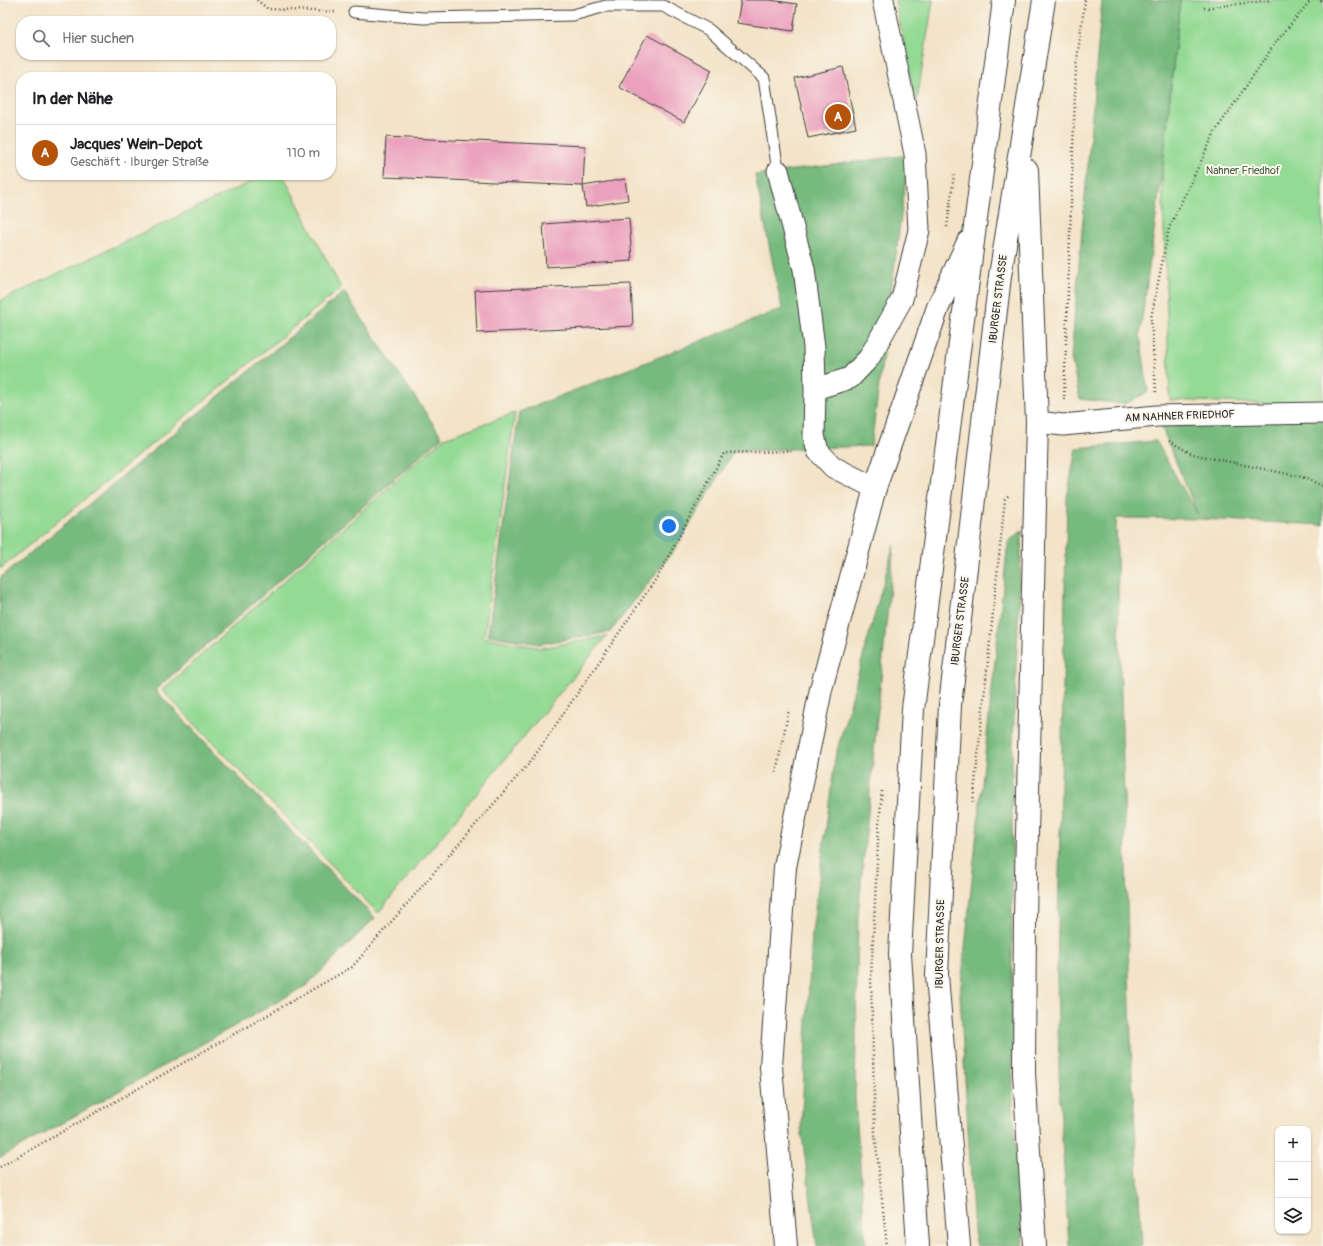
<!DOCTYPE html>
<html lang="de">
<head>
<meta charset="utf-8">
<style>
	body { margin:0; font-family:Pangolin,sans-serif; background:#f6f6f6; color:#202124 }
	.controls { position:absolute; right:12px; bottom:12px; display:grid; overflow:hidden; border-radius:8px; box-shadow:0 1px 3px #0004 }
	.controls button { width:36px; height:36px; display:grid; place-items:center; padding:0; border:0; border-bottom:1px solid #e0e0e0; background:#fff; color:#202124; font:20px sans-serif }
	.you { position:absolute; left:669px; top:526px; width:14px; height:14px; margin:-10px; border:3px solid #fff; border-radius:50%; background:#1a73e8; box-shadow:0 0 0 6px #1a73e833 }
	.badge { display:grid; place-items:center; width:26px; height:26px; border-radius:50%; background:#b45309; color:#fff; font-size:13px; font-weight:700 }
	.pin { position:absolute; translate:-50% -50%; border:2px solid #fff; box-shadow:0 1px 4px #0006 }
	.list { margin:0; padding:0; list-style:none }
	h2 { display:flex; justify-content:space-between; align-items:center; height:52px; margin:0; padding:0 16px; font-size:17px }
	h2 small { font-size:13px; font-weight:400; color:#757577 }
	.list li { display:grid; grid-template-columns:26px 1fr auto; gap:12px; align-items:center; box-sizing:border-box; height:56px; padding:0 16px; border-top:1px solid #e0e0e0 }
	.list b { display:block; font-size:15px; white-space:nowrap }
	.list p { margin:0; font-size:13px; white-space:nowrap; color:#757577 }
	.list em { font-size:13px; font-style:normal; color:#757577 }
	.icon { flex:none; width:22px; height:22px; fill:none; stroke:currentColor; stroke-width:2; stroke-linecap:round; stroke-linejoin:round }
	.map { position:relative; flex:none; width:1323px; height:1246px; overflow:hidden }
	.search { position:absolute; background:#fff; box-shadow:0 1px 3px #0004; left:16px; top:16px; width:320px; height:44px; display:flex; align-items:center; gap:10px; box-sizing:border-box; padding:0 14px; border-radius:16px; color:#757577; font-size:15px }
	.panel { position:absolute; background:#fff; box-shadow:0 1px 3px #0004; left:16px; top:72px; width:320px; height:108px; border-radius:16px }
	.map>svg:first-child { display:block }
	.green { fill:#94da95; stroke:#587b58 }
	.forest { fill:#77ba7e; stroke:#4a6b4d }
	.building { fill:#eba1be }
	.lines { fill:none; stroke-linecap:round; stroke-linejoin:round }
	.lane-casing { stroke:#3c3a36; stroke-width:13 }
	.street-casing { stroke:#3c3a36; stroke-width:23 }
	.secondary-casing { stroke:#3c3a36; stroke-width:24 }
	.highway-casing { stroke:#3c3a36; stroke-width:24 }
	.path { stroke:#3c3a36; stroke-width:2.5; stroke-dasharray:1 3; stroke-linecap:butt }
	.lane { stroke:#fff; stroke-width:11 }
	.street { stroke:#fff; stroke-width:21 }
	.secondary { stroke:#fff; stroke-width:22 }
	.highway { stroke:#fff; stroke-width:22 }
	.labels { text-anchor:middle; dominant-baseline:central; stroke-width:4; stroke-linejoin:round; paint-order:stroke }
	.park-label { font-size:11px; fill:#465e46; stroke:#fbf7ec }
	.street-label { font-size:11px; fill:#1c1c1c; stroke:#fbf7ec }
</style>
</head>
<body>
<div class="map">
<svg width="1323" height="1246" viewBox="0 0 1323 1246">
	<rect width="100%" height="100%" fill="#fbf7ec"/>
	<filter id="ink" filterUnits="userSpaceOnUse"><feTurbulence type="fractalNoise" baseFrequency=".025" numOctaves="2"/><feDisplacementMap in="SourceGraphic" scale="8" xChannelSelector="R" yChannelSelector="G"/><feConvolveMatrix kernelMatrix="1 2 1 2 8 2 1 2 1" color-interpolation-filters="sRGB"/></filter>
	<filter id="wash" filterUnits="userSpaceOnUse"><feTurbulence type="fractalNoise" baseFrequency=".012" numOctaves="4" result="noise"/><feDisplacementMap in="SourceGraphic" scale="16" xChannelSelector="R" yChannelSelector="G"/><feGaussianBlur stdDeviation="0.9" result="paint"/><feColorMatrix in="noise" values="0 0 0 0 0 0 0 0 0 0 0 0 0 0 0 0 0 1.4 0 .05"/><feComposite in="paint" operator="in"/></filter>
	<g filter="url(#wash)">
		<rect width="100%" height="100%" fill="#f3e3c8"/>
		<path class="green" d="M895 0H933L916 106Z
			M1180 0H1323V406L1170 400 1162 173Z
			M265 175H283L341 288 0 569V301Z
			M515 413 484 637 541 648 607 636 378 913 162 690 444 438Z"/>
		<path class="forest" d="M1102 0H1180L1162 173 1140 334 1148 392 1125 404 1080 399 1071 358Z
			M909 155 871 446 734 451 675 549 610 632 539 644 488 635 519 412 782 309 755 175Z
			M344 292 442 437 155 690 375 918 307 985 0 1158V578Z
			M1323 407V525L1200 519 1116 518 1132 1076 1142 1246H1069L1060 1106 1057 977 1067 498 1076 448 1156 441 1198 515 1157 416Z
			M1022 531 1012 767V972L1013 1105 1023 1246H977L974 1231 960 995 990 707 1008 542Z
			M894 544 858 915 855 1098 866 1246H817L801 1128 812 933 835 758Z"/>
		<g id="blocks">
			<path class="building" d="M741 0H770L797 4 793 31 737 23Z
				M647 35 712 70 684 122 619 87Z
				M843 67 856 128 808 138 795 78Z
				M386 137 585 146 583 186 625 179 628 200 586 207 583 186 384 177Z
				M629 218 632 261 546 267 543 224Z
				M631 284 633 326 477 333 475 290Z"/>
		</g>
	</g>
	<g filter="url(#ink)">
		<use href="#blocks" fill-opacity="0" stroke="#3c3a36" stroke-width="1"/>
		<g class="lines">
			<defs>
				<path id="lane" d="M354 12 423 18 573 15 606 6H663L709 30 764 78 778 171"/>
				<path id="street" d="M778 171 804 269 814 347 815 389 814 436 818 451 833 467 875 488
					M815 389 850 378 869 358 902 299 919 230 915 154 883 0
					M1037 422 1063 425 1157 416 1323 413"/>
				<path id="secondary" d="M786 1246 771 1067 785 867 821 689 875 488
					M1035 1246 1024 1073 1025 917 1037 422"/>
				<path id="highway" d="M1027 170 1037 422
					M875 488 938 307 968 242
					M918 1246 900 954 913 709 1004 0
					M959 1246 937 975 950 705 1000 276 1044 0"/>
			</defs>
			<use href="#lane" class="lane-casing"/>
			<use href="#street" class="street-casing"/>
			<use href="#secondary" class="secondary-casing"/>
			<use href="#highway" class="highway-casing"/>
			<path class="path" d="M257 0 268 9 336 12
				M1321 0 1323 3
				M1204 8 1271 0
				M947 227 954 175
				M1156 392 1151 318 1169 228 1215 132 1276 42 1311 0
				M1064 400 1076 67 1085 0
				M1169 441 1192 454 1302 477 1323 486
				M776 772 789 709
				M882 791 879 824 871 977 875 1134 887 1246
				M973 802 1005 499 1010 494
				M0 1167 352 967 531 761 658 576 724 453 794 451"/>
			<use href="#lane" class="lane"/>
			<use href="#street" class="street"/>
			<use href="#secondary" class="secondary"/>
			<use href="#highway" class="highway"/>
		</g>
	</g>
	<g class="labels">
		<g class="park-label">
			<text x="1243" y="170">Nahner Friedhof</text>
		</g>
		<g class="street-label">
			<text transform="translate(998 299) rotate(-83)">IBURGER STRASSE</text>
			<text transform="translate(1180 416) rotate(-2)">AM NAHNER FRIEDHOF</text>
			<text transform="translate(960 621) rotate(-83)">IBURGER STRASSE</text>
			<text transform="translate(940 944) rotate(-89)">IBURGER STRASSE</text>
		</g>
	</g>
</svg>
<div class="controls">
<button>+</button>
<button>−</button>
<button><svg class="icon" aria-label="layers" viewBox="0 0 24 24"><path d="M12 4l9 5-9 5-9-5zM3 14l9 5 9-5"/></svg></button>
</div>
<div class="you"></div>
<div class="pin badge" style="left:838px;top:117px">A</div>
<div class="search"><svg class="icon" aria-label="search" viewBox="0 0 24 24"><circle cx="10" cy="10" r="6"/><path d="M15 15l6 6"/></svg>Hier suchen</div>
<section class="panel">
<h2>In der Nähe<small></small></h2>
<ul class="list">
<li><span class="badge">A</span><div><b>Jacques' Wein-Depot</b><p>Geschäft · Iburger Straße</p></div><em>110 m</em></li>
</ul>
</section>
</div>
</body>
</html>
